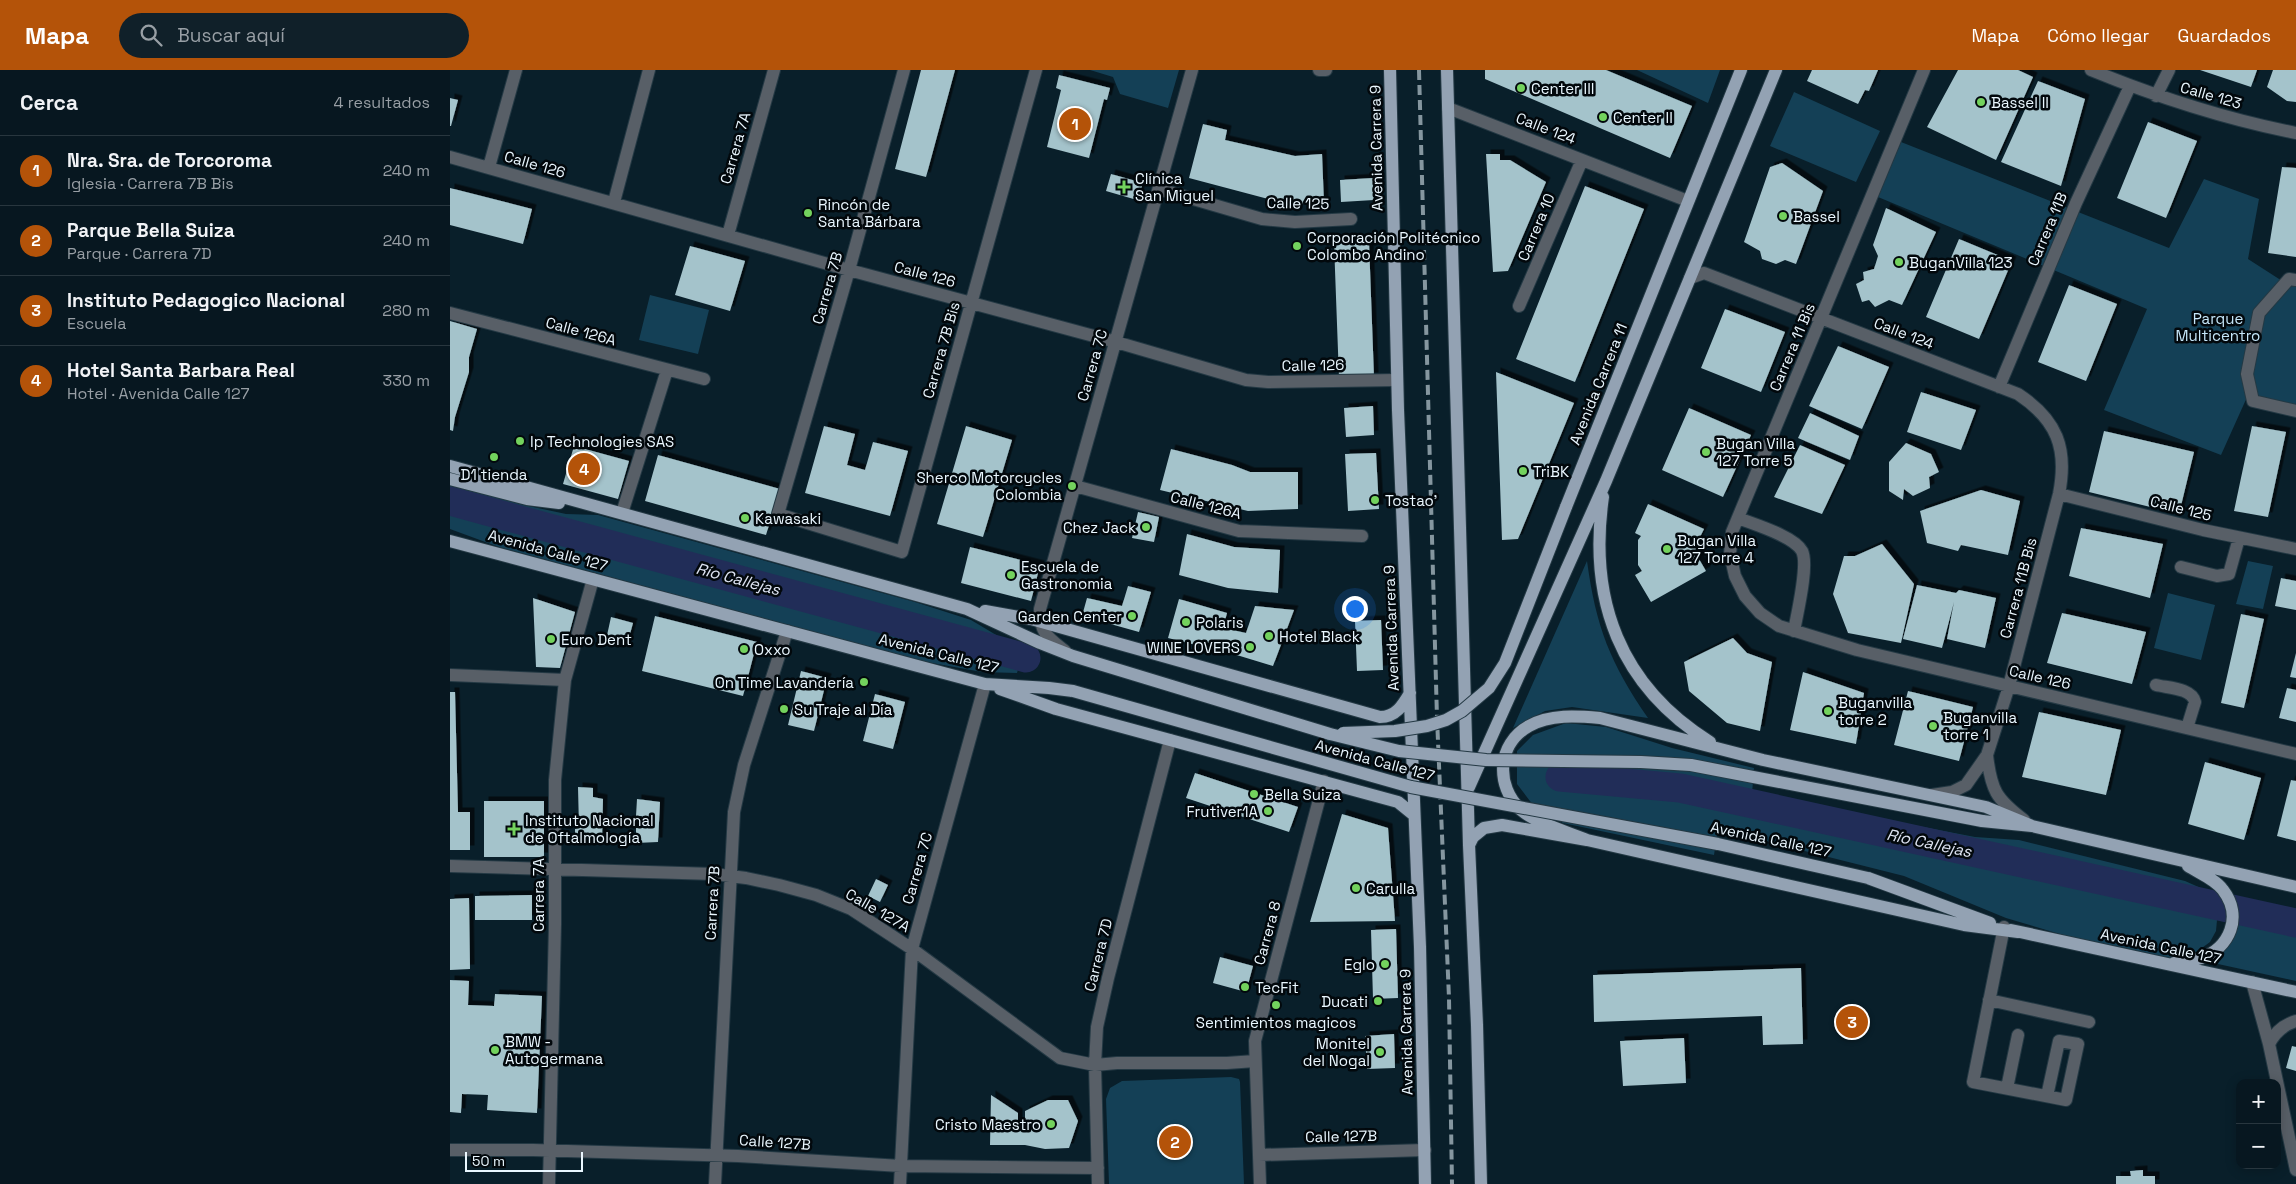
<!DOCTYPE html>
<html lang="es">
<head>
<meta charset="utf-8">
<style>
	body { margin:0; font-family:"Space Grotesk",sans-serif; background:#102029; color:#f1f3f6 }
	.controls { position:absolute; right:15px; bottom:15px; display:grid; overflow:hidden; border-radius:10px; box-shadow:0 2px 12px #0003 }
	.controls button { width:45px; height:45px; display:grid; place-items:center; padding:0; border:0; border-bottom:1px solid #28363e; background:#071720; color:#f1f3f6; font:25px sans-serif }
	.scale { position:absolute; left:15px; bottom:12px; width:118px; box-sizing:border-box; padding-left:5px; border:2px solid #eaf7ff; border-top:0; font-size:14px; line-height:18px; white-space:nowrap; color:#eaf7ff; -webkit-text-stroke:4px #02080c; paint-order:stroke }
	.you { position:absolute; left:904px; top:538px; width:18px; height:18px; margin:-12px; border:4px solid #fff; border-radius:50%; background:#1a73e8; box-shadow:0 0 0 8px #1a73e833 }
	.badge { display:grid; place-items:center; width:32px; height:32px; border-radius:50%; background:#b45309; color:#fff; font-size:16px; font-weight:700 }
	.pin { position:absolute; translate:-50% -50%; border:2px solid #fff; box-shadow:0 1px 5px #0006 }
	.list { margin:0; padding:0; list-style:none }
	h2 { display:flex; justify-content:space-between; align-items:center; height:65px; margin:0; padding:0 20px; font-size:21px }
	h2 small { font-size:16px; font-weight:400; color:#989fa5 }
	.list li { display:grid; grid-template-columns:32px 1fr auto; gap:15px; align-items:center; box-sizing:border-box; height:70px; padding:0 20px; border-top:1px solid #28363e }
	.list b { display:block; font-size:19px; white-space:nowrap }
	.list p { margin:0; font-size:16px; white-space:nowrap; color:#989fa5 }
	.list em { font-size:16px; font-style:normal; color:#989fa5 }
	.icon { flex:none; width:28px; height:28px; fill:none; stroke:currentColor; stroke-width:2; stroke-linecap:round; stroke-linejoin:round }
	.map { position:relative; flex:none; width:1846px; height:1114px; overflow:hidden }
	header { display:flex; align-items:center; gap:30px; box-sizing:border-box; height:70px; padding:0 25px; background:#b45309; color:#fff }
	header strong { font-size:24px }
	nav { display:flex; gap:28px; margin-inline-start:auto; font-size:18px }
	.search { width:350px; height:45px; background:#102029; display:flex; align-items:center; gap:12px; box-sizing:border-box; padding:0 18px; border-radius:28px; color:#989fa5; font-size:19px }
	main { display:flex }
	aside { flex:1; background:#071720 }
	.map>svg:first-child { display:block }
	.green { fill:#144056 }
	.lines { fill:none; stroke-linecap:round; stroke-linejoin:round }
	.river { stroke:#212d58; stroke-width:29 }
	.building { fill:#a4c3cb; filter:url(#shadow) }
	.minor-casing { stroke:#243944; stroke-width:14 }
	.major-casing { stroke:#243944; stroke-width:14 }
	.minor { stroke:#585f67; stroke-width:12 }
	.major { stroke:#93a2b3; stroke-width:12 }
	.rail { stroke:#85969f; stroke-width:4; stroke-dasharray:10 5; stroke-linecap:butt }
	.major-bridge-casing { stroke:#243944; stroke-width:14; stroke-linecap:butt }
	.major-bridge { stroke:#93a2b3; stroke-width:12 }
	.poi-dot { fill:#73d25d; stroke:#02080c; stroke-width:2 }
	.labels { text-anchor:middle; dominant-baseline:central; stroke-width:5; stroke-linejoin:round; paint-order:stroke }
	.poi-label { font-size:15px; fill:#eaf7ff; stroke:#02080c; text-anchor:start }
	.street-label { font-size:15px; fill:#eaf7ff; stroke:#02080c }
	.park-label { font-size:15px; fill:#c6e7fa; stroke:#02080c }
	.water-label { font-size:16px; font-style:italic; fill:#dee4f3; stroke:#02080c }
</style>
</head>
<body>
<header>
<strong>Mapa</strong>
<div class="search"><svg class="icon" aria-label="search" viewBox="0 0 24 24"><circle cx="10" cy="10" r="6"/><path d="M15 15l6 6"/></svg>Buscar aquí</div>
<nav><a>Mapa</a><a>Cómo llegar</a><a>Guardados</a></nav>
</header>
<main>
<aside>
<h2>Cerca<small>4 resultados</small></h2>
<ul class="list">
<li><span class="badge">1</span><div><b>Nra. Sra. de Torcoroma</b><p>Iglesia · Carrera 7B Bis</p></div><em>240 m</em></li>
<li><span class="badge">2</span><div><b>Parque Bella Suiza</b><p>Parque · Carrera 7D</p></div><em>240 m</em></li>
<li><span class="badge">3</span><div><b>Instituto Pedagogico Nacional</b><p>Escuela</p></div><em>280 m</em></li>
<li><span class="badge">4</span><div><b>Hotel Santa Barbara Real</b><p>Hotel · Avenida Calle 127</p></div><em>330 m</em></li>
</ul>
</aside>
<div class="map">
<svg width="1846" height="1114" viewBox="0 0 1846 1114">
	<defs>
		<filter id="shadow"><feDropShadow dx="4.5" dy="-4.5" stdDeviation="0" flood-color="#0009"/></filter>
	</defs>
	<rect width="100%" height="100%" fill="#091f2a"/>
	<path class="green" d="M640 0H729L718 38 670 24 663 7Z
		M1187 0H1270L1258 33Z
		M1344 22 1430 61 1406 112 1320 76Z
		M1451 72 1719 178 1754 109 1809 129 1798 189 1840 216 1846 217V335L1798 325 1771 385 1654 340 1697 239 1428 127Z
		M200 225 259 240 248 284 189 270Z
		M0 414 74 435 116 444 148 445 465 532 521 550 573 581 567 603 532 602 471 591 49 477 0 459Z
		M1137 491C1146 557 1160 593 1198 648L1122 637 1095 641 1063 658Z
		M1798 491 1823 496 1813 539 1786 534Z
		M1718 523 1765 535 1751 590 1704 578Z
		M1116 653 1156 657 1222 678 1304 698 1302 724 1525 767 1569 770 1735 811 1753 819 1765 832 1767 850 1766 861 1760 872 1745 883 1721 889 1613 865 1556 848 1454 806 1268 759 1264 785 1113 753 1083 735 1067 714V681L1083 665Z
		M1790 848 1846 862V911L1768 894 1769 891 1765 888 1786 861Z
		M781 1007 789 1009 790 1012 794 1114H659L656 1029 660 1018 672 1011Z"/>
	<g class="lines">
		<path class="river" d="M0 431 576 588
			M1110 707 1230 718 1846 853"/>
	</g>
	<path class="building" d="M471 0H505L476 107 445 99Z
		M1035 0H1156L1242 36 1220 88 1035 9Z
		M1362 0H1428L1419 21 1415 20 1408 34 1357 11Z
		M1508 0H1568L1583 7 1546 90 1477 57Z
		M1750 0H1807L1801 17Z
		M1823 0H1846V32L1837 31 1817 17Z
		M609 5 660 18 657 30 654 29 639 88 597 77 611 20 606 18Z
		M1588 11 1635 29 1611 116 1551 92Z
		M0 28 8 30 1 56H0Z
		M1698 52 1747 71 1716 148 1667 128Z
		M753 54 777 60 775 70 845 86 872 84 874 133 837 134 739 108Z
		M1036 84H1050V90H1060L1096 112 1058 201 1043 202Z
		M1332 93 1373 121 1346 194 1335 190 1326 194 1312 189 1310 181 1294 172 1320 97Z
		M1832 97 1846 98V187L1818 183Z
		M661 104 693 113 687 130 656 121Z
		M923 108 924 130 891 132 890 110Z
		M1135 116 1194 139 1125 312 1066 289Z
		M0 118 82 139 73 174 0 155Z
		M1436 138 1486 162 1452 235 1439 230 1425 237 1419 230 1412 232 1406 214 1414 210 1413 202 1424 199 1428 186 1423 175Z
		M1509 169 1562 191 1529 269 1476 247Z
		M919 172 924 307 889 308 884 173Z
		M240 176 295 191 280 241 225 225Z
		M1619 215 1667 234 1636 311 1588 292Z
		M1275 239 1335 262 1311 322 1251 298Z
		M0 251 27 259 19 287V302L5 347 3 361 0 360Z
		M1388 276 1439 297 1412 359 1359 336Z
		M1046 302 1124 333 1068 469 1052 470Z
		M1471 322 1526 340 1511 380 1457 362Z
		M923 336 924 365 896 367 894 338Z
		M1239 338 1301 365 1273 427 1212 400Z
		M1360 343 1409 366 1400 390 1348 368Z
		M374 356 405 364 397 395 415 400 423 372 458 381 440 446 355 423Z
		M516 356 562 370 533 467 487 454Z
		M1802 356 1836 362 1818 447 1784 441Z
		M1654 361 1744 382 1729 444 1639 422Z
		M1456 373 1481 384 1489 402 1479 407 1480 418 1463 426 1454 419 1453 430 1439 421V392Z
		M1350 375 1395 395 1372 444 1324 427Z
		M124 376 179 391 168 429 113 414Z
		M721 379 782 395 800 402H848V439L798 441 710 420Z
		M926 383 929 439 898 441 895 384Z
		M208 385 330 419 316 465 195 431Z
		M1531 420 1570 431 1558 485 1511 475 1508 481 1477 473 1470 441Z
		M1198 434 1254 459 1246 475V484L1256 501 1201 532 1185 505 1192 501 1188 495V470L1191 466 1185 463Z
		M688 442 709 447 704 472 682 468Z
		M1631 458 1713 474 1700 528 1619 506Z
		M737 464 784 477 830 480 828 523 778 518 729 505Z
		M1432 474 1464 514 1451 573 1398 563 1383 524 1394 486H1405Z
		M520 477 590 495 581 531 511 513Z
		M1831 508 1846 511V540L1825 536Z
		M1467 515 1506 523 1509 520 1546 528 1535 578 1497 569 1504 532 1492 578 1453 569Z
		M678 516 701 522 689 562 632 546 637 528 672 536Z
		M83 528 125 542 110 598 86 597Z
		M729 529 777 543 773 558 796 563 805 536 844 540 823 596 790 586 718 568Z
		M1612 543 1696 562 1682 614 1597 593Z
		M1791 544 1814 549 1794 638 1771 633Z
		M205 546 307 572 293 626 192 601Z
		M161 547 183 553 177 575 156 570Z
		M931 550 933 600 907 601 905 551Z
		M1283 568 1297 583 1322 592 1310 661 1277 653 1239 621 1234 592Z
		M1846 583V608L1840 607Z
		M351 601 377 608 364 661 338 655Z
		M1353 602 1414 623 1406 674 1340 660Z
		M1837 618 1846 620V652L1829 648Z
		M1458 621 1523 637 1509 691 1444 675Z
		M0 622H5L8 742H20V780H0Z
		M425 624 455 632 443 679 413 671Z
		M1589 642 1671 660 1656 725 1572 707Z
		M1755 692 1811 708 1794 770 1738 754Z
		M745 703 848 737 839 762 736 728Z
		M1841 710 1846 711V771L1827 766Z
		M128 717 143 718V727L153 729 152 770 125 769V759L129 758Z
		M187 729 210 732 208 772 186 773V757H190L192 746H186Z
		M34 731H94V787H34Z
		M892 744 938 758 945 851 860 852Z
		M426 809 438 815 430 832 418 826Z
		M82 825V850H25V826Z
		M19 828 20 899 0 900V829Z
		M946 859 948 928 923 929 921 860Z
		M770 887 803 896 796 922 763 913Z
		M1351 898 1353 974 1313 975 1312 946 1144 952 1143 905Z
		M0 910 19 911 18 935 44 936 45 924 92 926 87 1043 37 1040 38 1025 12 1024 11 1043 0 1042Z
		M944 964 945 998 917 999 915 966Z
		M1234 968 1236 1013 1173 1016 1170 971Z
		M1842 976 1846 977V1001L1836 998Z
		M541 1025 568 1043V1057H575V1041L598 1030H618L628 1051 619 1078 595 1079 575 1075H540Z
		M1693 1100V1106H1705V1114H1666V1106H1681L1680 1101Z"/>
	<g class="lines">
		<defs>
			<path id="minor" d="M454 0 399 200 328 444 452 482 586 0
				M869 0H876
				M1474 0 1282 462 1280 484 1285 506 1295 526 1310 543 1329 556 1407 580 1846 684
				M1641 0C1707 27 1775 49 1846 63
				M1706 26 1719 0
				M998 38 1238 131
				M0 87 399 200 666 272 796 310 818 312 947 310
				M39 97 66 0
				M709 119 812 149 845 152 901 149
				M164 132 199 0
				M278 165 324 0
				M1240 208 1254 203 1568 324C1607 350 1618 378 1609 424L1559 616 1537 685 1516 715 1502 722 1482 725
				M1846 210 1839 209 1809 243 1797 304 1803 331 1846 341
				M1069 236 1132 90
				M0 243 254 309
				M1549 317 1626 133 1680 16
				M625 416 789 461 912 466
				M1609 424 1753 460 1846 479
				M172 443 217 300
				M1288 448C1303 454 1344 466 1352 481 1359 495 1347 544 1344 561
				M1731 497 1767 506 1779 504 1789 468
				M615 581C597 567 590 563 590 539L742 0
				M0 605 115 610
				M1706 615C1718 618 1742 618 1745 632L1737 658
				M1537 685C1541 720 1546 729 1574 750
				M0 796 264 804 296 808 329 815 366 825 401 839 462 879 610 988 645 995 667 993H777L805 991
				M1554 857 1523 1012 1616 1030 1628 974 1609 971 1597 1026
				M1802 912 1819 974 1846 1100
				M1539 930 1639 952
				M1819 974C1825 962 1833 955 1846 951
				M1557 1018 1568 965
				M0 1080H83L288 1086 451 1096 648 1098
				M809 1085 975 1080
				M99 1114 105 854V710L115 610 143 509
				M265 1114 284 742 294 695 337 561
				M450 1114 462 879 535 614
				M648 1114 645 995 647 957 658 908 720 670
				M810 1114 805 971 874 711"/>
			<path id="major" d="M940 0 948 340 970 877 975 1114
				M997 0 1019 775 1027 955 1031 1114
				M0 396 517 539 590 573 623 586 880 664
				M0 409 77 429 109 433
				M1153 427C1138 530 1170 616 1260 672
				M1116 437 1291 0
				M0 471 535 614 599 618 623 621
				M535 541 581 549 930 647C946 647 953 635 960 623
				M550 619 606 639 948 732 964 745
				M1019 717 1156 411 1326 0
				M1532 751 1582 756 1846 817
				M1137 770C1118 762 1086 753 1071 740 1045 716 1047 674 1079 656 1100 644 1127 646 1150 648L1313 690 1536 737 1582 756
				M1019 775 1023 767 1034 758 1052 755 1137 770 1514 855 1568 862
				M1418 808 1540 853
				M1561 860 1846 922
				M1724 893C1733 892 1742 891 1751 888 1780 878 1793 846 1773 820 1765 809 1749 803 1738 796"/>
		</defs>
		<use href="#minor" class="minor-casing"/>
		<use href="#major" class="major-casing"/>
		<use href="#minor" class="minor"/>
		<use href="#major" class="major"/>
		<path class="rail" d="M969 0 987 648 999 928 1002 1114"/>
		<defs>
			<path id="major-bridge" d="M623 621 961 717 1268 774 1418 808
				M893 663 945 661 977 656 996 650 1012 641 1039 618 1055 593 1116 437
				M880 664 949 681 1036 690 1191 692 1241 695 1532 751"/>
		</defs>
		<use href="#major-bridge" class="major-bridge-casing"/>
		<use href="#major-bridge" class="major-bridge"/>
	</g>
	<g class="poi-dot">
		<circle cx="1071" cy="18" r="5"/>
		<circle cx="1531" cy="32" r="5"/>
		<circle cx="1153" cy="47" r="5"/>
		<path d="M671.5 109.5h5v5h5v5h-5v5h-5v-5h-5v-5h5z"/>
		<circle cx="358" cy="143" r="5"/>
		<circle cx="1333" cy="146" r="5"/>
		<circle cx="847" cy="176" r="5"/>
		<circle cx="1449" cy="192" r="5"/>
		<circle cx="70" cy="371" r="5"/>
		<circle cx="1256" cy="382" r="5"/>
		<circle cx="44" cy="387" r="5"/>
		<circle cx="1073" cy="401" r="5"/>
		<circle cx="622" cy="416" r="5"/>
		<circle cx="925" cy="430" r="5"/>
		<circle cx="295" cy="448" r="5"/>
		<circle cx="696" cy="457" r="5"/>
		<circle cx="1217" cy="479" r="5"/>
		<circle cx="561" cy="505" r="5"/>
		<circle cx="682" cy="546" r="5"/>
		<circle cx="736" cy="552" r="5"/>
		<circle cx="819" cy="566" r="5"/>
		<circle cx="101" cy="569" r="5"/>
		<circle cx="800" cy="577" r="5"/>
		<circle cx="294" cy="579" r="5"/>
		<circle cx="414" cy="612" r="5"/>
		<circle cx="334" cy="639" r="5"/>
		<circle cx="1378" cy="641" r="5"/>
		<circle cx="1483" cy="656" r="5"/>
		<circle cx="804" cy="724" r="5"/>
		<circle cx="818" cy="741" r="5"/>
		<path d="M61.5 751.5h5v5h5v5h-5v5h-5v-5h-5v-5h5z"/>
		<circle cx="906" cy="818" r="5"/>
		<circle cx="935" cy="894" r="5"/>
		<circle cx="795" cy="917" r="5"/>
		<circle cx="928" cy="931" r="5"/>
		<circle cx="826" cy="935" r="5"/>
		<circle cx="45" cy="980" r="5"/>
		<circle cx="930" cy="982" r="5"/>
		<circle cx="601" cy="1054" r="5"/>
	</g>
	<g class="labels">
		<g class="poi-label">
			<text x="1081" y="18">Center III</text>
			<text x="1541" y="32">Bassel II</text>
			<text x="1163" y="47">Center II</text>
			<text x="685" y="108">Clínica<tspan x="685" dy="17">San Miguel</tspan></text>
			<text x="368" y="134">Rincón de<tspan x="368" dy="17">Santa Bárbara</tspan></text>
			<text x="1343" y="146">Bassel</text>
			<text x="857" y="167">Corporación Politécnico<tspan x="857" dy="17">Colombo Andino</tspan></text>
			<text x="1459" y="192">BuganVilla 123</text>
			<text x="80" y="371">Ip Technologies SAS</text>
			<text x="1266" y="373">Bugan Villa<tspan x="1266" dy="17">127 Torre 5</tspan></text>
			<text x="1083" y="401">TriBK</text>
			<text x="44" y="404" text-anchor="middle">D1 tienda</text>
			<text x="612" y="407" text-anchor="end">Sherco Motorcycles<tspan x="612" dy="17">Colombia</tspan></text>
			<text x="935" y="430">Tostao’</text>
			<text x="305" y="448">Kawasaki</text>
			<text x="686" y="457" text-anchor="end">Chez Jack</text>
			<text x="1227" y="470">Bugan Villa<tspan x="1227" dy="17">127 Torre 4</tspan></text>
			<text x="571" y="496">Escuela de<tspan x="571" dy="17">Gastronomia</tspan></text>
			<text x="672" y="546" text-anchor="end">Garden Center</text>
			<text x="746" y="552">Polaris</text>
			<text x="829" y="566">Hotel Black</text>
			<text x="111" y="569">Euro Dent</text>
			<text x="790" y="577" text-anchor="end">WINE LOVERS</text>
			<text x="304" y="579">Oxxo</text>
			<text x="404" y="612" text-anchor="end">On Time Lavandería</text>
			<text x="1388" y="632">Buganvilla<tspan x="1388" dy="17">torre 2</tspan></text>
			<text x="344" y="639">Su Traje al Día</text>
			<text x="1493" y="647">Buganvilla<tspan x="1493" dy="17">torre 1</tspan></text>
			<text x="814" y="724">Bella Suiza</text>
			<text x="808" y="741" text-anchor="end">Frutiver1A</text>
			<text x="75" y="750">Instituto Nacional<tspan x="75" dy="17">de Oftalmología</tspan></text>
			<text x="916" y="818">Carulla</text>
			<text x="925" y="894" text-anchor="end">Eglo</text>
			<text x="805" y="917">TecFit</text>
			<text x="918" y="931" text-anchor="end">Ducati</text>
			<text x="826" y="952" text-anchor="middle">Sentimientos magicos</text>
			<text x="55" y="971">BMW -<tspan x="55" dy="17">Autogermana</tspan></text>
			<text x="920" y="973" text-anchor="end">Monitel<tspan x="920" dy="17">del Nogal</tspan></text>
			<text x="591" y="1054" text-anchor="end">Cristo Maestro</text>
		</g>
		<g class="street-label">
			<text transform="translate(1761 25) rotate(16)">Calle 123</text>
			<text transform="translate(1096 58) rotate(21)">Calle 124</text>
			<text transform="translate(285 78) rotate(-74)">Carrera 7A</text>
			<text transform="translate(926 78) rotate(-91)">Avenida Carrera 9</text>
			<text transform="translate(85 94) rotate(16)">Calle 126</text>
			<text transform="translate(848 133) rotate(1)">Calle 125</text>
			<text transform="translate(1086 157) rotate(-67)">Carrera 10</text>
			<text transform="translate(1597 159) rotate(-67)">Carrera 11B</text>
			<text transform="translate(475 204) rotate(15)">Calle 126</text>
			<text transform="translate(377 218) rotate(-74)">Carrera 7B</text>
			<text transform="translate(131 261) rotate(15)">Calle 126A</text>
			<text transform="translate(1454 263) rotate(21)">Calle 124</text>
			<text transform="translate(1342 277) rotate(-67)">Carrera 11 Bis</text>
			<text transform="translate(491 280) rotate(-74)">Carrera 7B Bis</text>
			<text transform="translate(642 295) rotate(-74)">Carrera 7C</text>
			<text transform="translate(863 295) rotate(-1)">Calle 126</text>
			<text transform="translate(1148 314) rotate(-68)">Avenida Carrera 11</text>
			<text transform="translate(756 435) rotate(14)">Calle 126A</text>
			<text transform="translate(1731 438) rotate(14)">Calle 125</text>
			<text transform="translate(98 480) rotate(15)">Avenida Calle 127</text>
			<text transform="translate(1568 518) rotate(-75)">Carrera 11B Bis</text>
			<text transform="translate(941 558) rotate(-92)">Avenida Carrera 9</text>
			<text transform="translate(489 583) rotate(14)">Avenida Calle 127</text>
			<text transform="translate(1590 607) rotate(13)">Calle 126</text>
			<text transform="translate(925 690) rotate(15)">Avenida Calle 127</text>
			<text transform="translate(1321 769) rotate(12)">Avenida Calle 127</text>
			<text transform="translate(467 798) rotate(-74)">Carrera 7C</text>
			<text transform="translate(88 825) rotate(-90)">Carrera 7A</text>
			<text transform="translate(262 833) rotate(-87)">Carrera 7B</text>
			<text transform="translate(428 840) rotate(30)">Calle 127A</text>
			<text transform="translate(817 863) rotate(-75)">Carrera 8</text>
			<text transform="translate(1711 876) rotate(12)">Avenida Calle 127</text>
			<text transform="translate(648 885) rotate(-76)">Carrera 7D</text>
			<text transform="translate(956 962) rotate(-91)">Avenida Carrera 9</text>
			<text transform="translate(891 1066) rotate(-1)">Calle 127B</text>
			<text transform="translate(325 1072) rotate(4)">Calle 127B</text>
		</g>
		<g class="park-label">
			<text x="1768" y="248">Parque<tspan x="1768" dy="17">Multicentro</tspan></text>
		</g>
		<g class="water-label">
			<text transform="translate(288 509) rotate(15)">Río Callejas</text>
			<text transform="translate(1479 773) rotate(12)">Río Callejas</text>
		</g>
	</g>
</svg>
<div class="controls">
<button>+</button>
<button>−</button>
</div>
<div class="scale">50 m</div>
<div class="you"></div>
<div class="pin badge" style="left:625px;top:54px">1</div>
<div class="pin badge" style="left:725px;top:1072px">2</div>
<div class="pin badge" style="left:1402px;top:952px">3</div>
<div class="pin badge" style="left:134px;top:399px">4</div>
</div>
</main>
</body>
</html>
